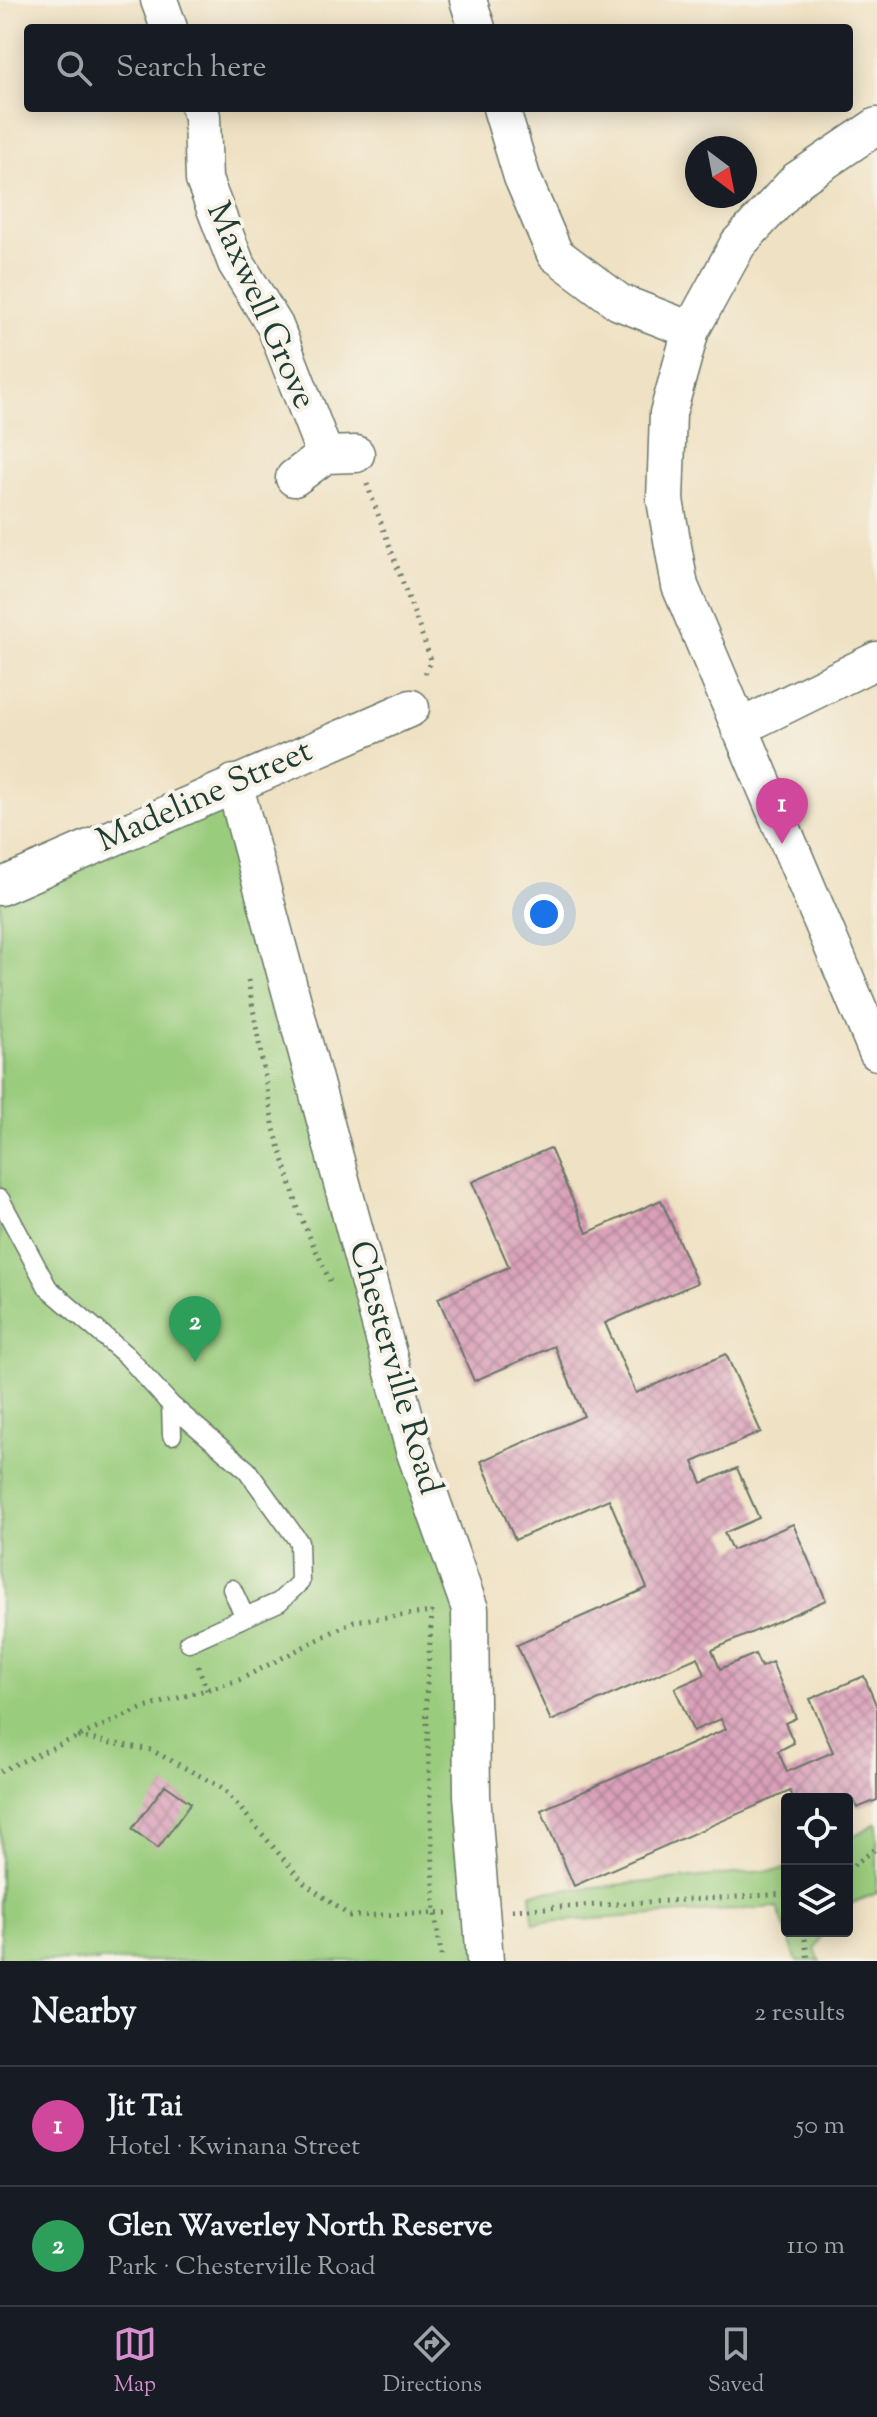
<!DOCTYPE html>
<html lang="en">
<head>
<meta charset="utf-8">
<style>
	body { margin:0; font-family:"Sorts Mill Goudy",serif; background:#20242c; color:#f1f3f6 }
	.controls { position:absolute; right:24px; bottom:24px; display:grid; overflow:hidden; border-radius:8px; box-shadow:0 4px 20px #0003 }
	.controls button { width:72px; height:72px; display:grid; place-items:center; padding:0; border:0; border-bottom:2px solid #363941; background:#171b24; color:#f1f3f6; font:40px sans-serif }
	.compass { position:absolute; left:685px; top:136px; width:72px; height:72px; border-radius:50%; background:#171b24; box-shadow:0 4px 20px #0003; rotate:148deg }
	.you { position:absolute; left:544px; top:914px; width:28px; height:28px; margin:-20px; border:6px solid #fff; border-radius:50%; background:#1a73e8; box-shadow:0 0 0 12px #1a73e833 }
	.badge { display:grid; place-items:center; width:52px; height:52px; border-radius:50%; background:#d690ce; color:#fff; font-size:26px; font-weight:700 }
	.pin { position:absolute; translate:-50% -66px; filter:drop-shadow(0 2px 4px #0008) }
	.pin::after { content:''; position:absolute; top:42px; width:28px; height:24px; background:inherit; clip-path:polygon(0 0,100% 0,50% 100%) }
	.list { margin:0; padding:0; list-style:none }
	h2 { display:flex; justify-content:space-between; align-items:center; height:104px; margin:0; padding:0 32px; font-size:34px }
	h2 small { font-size:26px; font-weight:400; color:#9ea1a6 }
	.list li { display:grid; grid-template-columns:52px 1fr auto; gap:24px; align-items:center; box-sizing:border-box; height:120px; padding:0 32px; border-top:2px solid #363941 }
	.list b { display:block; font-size:30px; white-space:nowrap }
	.list p { margin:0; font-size:26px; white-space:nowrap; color:#9ea1a6 }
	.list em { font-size:26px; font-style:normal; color:#9ea1a6 }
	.icon { flex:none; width:44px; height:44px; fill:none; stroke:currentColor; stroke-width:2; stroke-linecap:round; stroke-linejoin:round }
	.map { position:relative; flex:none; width:877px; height:1961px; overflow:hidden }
	.search { position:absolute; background:#171b24; box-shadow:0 4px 20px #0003; left:24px; right:24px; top:24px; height:88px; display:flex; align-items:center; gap:20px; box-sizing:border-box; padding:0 28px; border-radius:8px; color:#9ea1a6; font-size:30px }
	.sheet { height:344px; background:#171b24 }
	nav { display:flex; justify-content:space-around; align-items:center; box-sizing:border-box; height:112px; border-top:2px solid #363941; background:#171b24; font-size:22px; color:#9ea1a6 }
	nav a { display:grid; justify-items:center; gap:4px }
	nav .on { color:#d690ce }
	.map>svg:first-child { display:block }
	.park { fill:#9acc7d; stroke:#5c8458; stroke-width:2 }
	.building { fill:url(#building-cross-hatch) }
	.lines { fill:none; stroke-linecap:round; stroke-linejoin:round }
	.lane-casing { stroke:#687666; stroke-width:21 }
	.street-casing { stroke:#687666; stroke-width:39 }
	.path { stroke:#687666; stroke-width:5; stroke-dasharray:2 6; stroke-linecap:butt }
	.lane { stroke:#fff; stroke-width:18 }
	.street { stroke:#fff; stroke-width:36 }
	.labels { text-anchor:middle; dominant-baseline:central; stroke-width:8; stroke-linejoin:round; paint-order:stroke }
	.street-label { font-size:34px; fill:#1f3d34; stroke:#f7f3e8 }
</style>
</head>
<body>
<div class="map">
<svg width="877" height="1961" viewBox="0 0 877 1961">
	<defs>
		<pattern id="building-cross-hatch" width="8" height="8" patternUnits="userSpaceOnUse" patternTransform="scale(2)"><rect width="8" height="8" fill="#daa0b9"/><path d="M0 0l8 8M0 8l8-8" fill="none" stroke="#b08497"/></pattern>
	</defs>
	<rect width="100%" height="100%" fill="#f7f3e8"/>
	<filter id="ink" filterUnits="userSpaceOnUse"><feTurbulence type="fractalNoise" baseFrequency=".0125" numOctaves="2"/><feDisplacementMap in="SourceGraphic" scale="16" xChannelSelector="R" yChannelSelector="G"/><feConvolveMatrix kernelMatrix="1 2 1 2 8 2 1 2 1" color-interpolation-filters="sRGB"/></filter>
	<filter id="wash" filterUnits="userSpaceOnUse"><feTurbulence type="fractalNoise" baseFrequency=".006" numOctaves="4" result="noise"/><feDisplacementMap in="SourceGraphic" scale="32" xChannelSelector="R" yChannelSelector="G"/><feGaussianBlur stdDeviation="1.8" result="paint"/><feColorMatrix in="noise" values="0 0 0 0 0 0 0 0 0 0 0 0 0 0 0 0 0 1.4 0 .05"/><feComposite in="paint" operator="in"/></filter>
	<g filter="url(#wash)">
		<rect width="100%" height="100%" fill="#efe1c3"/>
		<path class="park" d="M234 783 470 1609 485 1961H0V887Z
			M877 1823V1893L847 1905V1839Z
			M787 1869V1931H824L815 1949 820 1961H797L777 1907 533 1923 531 1893Z"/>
		<g id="blocks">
			<path class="building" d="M550 1148 587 1233 661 1200 697 1283 605 1323 636 1393 726 1354 761 1432 693 1462 702 1483 737 1468 759 1518 724 1533 732 1550 793 1524 826 1600 712 1650 720 1669 755 1654 761 1667 772 1662 796 1718 785 1723 794 1743 778 1751 787 1772 833 1752 810 1699 864 1676 877 1707V1800L857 1808 854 1800 847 1803V1799H794L790 1791 574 1886 541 1810 726 1729 721 1719 693 1731 675 1688 705 1675 698 1657 551 1721 517 1645 647 1588 609 1499 515 1540 481 1461 584 1416 554 1346 474 1381 438 1298 509 1267 472 1182Z
				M165 1785 191 1803 158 1848 132 1829Z"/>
		</g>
	</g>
	<g filter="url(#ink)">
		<use href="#blocks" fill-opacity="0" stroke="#687666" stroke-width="2"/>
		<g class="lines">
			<defs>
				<path id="lane" d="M0 1199 48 1288 127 1356 171 1405 247 1470 299 1542 300 1582 279 1602 189 1642
					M171 1405 172 1435
					M232 1589 245 1617"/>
				<path id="street" d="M159 0 169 28
					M468 0 477 28
					M199 108 202 116 204 180 236 263 275 326 325 455
					M501 108 522 177 555 254 619 302 691 330
					M877 126 797 180 738 244 691 330 668 413 665 500 680 586 877 1052
					M294 478 325 455 356 454
					M739 728 877 660
					M234 783 414 1450 470 1609 472 1795 485 1961
					M0 887 411 708"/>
			</defs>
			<use href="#lane" class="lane-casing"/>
			<use href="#street" class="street-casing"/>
			<path class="path" d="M367 484 431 660 424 677
				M248 980 274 1129 301 1218 330 1281
				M432 1611 426 1699 435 1913 442 1961
				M198 1666 207 1690
				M78 1737 151 1750 223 1788 304 1883 350 1916 447 1913
				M0 1771 141 1709 239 1680 354 1621 433 1612
				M847 1870 877 1848
				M512 1910 787 1894
				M804 1931 808 1961"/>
			<use href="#lane" class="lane"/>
			<use href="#street" class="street"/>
		</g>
	</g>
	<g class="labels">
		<g class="street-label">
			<text transform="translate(260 306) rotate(66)">Maxwell Grove</text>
			<text transform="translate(205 797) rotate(-24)">Madeline Street</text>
			<text transform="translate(394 1368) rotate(74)">Chesterville Road</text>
		</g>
	</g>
</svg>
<div class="controls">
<button><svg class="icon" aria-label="locate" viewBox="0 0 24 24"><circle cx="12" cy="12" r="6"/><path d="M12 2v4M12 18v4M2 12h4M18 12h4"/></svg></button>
<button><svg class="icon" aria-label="layers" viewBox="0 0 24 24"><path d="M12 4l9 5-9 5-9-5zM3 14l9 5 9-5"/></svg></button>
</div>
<svg class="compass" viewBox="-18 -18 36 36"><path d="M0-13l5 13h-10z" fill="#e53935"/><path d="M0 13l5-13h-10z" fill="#9ea1a6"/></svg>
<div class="you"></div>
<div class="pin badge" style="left:782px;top:844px;background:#d1479c">1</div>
<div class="pin badge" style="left:195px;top:1362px;background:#2e9e5b">2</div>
<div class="search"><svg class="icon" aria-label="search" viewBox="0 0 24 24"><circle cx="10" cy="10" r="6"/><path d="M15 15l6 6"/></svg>Search here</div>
</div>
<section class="sheet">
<h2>Nearby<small>2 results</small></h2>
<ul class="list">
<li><span class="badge" style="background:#d1479c">1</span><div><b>Jit Tai</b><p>Hotel · Kwinana Street</p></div><em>50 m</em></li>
<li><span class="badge" style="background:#2e9e5b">2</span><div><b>Glen Waverley North Reserve</b><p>Park · Chesterville Road</p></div><em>110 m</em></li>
</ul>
</section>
<nav>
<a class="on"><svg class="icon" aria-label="map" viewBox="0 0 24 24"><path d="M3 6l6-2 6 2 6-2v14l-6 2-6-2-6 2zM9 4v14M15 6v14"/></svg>Map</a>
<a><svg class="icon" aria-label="directions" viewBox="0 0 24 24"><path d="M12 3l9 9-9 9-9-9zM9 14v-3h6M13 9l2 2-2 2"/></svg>Directions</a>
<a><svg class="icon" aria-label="saved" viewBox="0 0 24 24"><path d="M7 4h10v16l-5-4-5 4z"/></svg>Saved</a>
</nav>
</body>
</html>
